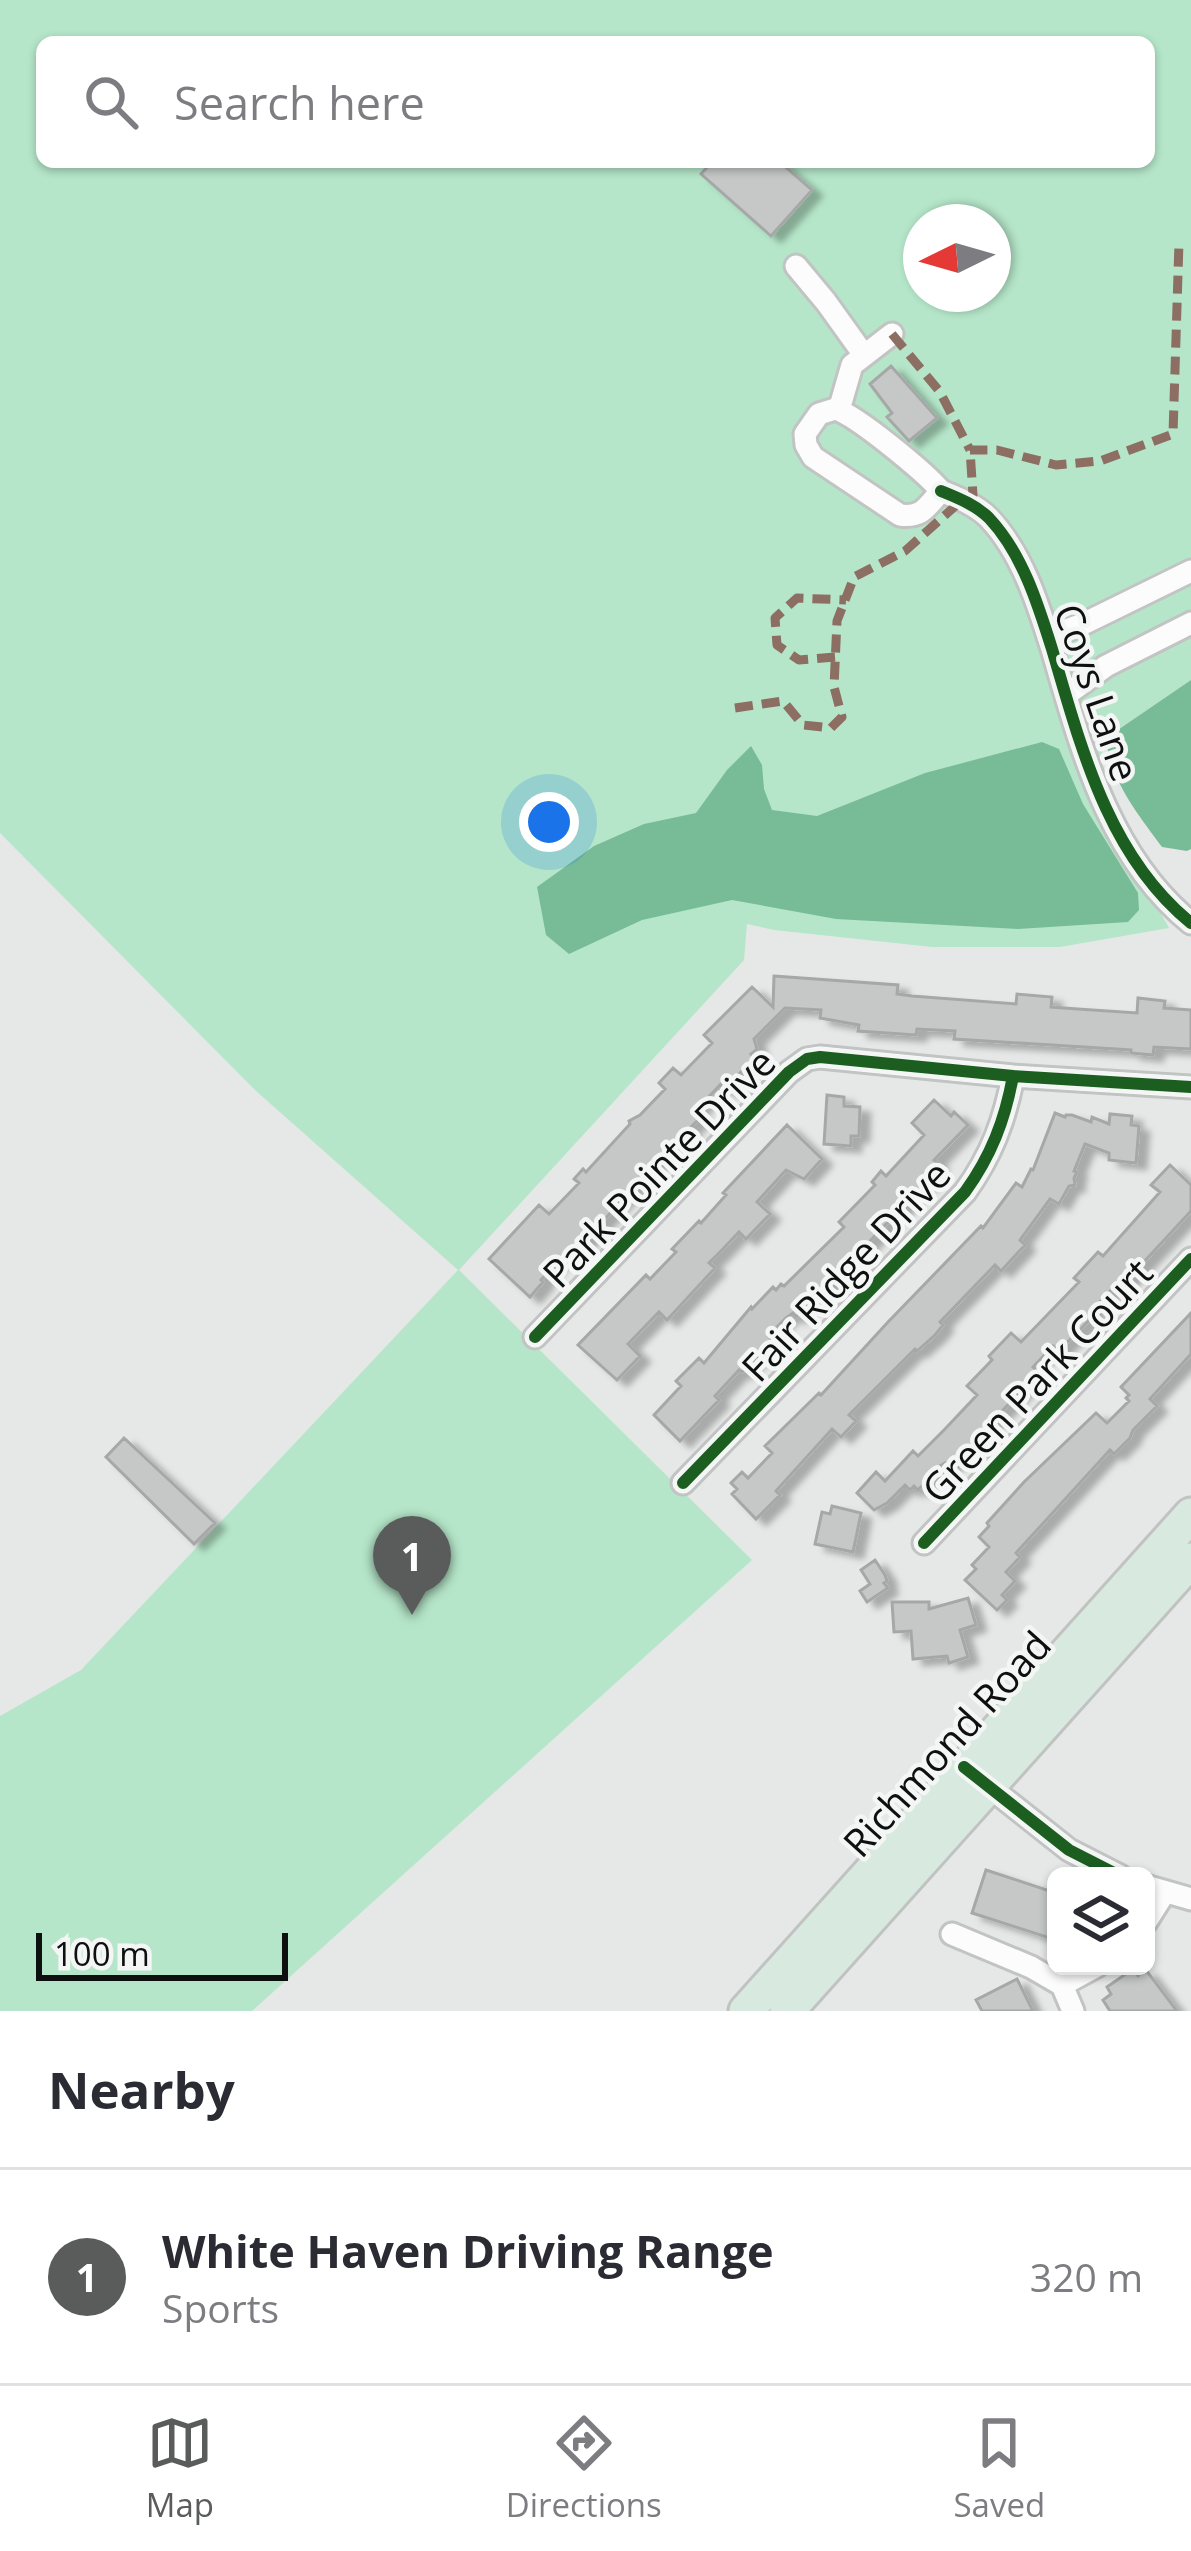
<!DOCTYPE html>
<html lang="en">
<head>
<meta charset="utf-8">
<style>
	body { margin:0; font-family:"Open Sans",sans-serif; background:#f7f7f7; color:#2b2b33 }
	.controls { position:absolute; right:36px; bottom:36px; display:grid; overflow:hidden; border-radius:18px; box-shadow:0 3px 9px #0004 }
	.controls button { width:108px; height:108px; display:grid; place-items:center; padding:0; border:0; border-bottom:3px solid #e1e1e2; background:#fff; color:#2b2b33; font:60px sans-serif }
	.compass { position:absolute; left:903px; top:204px; width:108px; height:108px; border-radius:50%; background:#fff; box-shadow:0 3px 9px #0004; rotate:265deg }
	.scale { position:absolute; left:36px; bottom:30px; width:252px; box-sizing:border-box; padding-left:12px; border:6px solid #0e100f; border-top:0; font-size:33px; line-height:42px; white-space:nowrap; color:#0e100f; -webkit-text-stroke:9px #f3f6f4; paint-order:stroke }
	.you { position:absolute; left:549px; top:822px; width:42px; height:42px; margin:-30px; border:9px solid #fff; border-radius:50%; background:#1a73e8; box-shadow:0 0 0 18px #1a73e833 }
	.badge { display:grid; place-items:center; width:78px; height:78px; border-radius:50%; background:#5a5c5b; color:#fff; font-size:39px; font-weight:700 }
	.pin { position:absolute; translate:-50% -99px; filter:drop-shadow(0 3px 6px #0008) }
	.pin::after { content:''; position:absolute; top:63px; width:42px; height:36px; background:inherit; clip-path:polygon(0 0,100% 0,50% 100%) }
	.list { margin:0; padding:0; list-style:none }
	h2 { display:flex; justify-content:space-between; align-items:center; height:156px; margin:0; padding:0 48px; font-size:51px }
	h2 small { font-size:39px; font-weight:400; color:#7c7c81 }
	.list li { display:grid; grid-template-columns:78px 1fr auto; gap:36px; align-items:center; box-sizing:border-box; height:216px; padding:0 48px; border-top:3px solid #e1e1e2 }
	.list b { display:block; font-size:45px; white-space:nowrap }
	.list p { margin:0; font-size:39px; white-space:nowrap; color:#7c7c81 }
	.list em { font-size:39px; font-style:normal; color:#7c7c81 }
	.icon { flex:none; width:66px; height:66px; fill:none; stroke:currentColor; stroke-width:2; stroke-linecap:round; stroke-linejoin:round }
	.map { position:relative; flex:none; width:1191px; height:2011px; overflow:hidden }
	.search { position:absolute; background:#fff; box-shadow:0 3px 9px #0004; left:36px; right:36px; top:36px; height:132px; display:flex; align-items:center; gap:30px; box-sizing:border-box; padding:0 42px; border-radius:18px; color:#7c7c81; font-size:45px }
	.sheet { height:372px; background:#fff }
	nav { display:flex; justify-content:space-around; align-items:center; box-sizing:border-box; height:168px; border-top:3px solid #e1e1e2; background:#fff; font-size:33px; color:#7c7c81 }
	nav a { display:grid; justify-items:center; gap:6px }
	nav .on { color:#5a5c5b }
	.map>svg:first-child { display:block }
	.green { fill:#b5e6c9; fill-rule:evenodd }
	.water { fill:#78bb97 }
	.building { fill:#c6c8c7; stroke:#a6a8a7; stroke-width:3; filter:url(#shadow) }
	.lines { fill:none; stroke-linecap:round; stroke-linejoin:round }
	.minor-casing { stroke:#c2c4c3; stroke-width:27 }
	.highway-casing { stroke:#c1c3c2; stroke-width:39 }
	.minor { stroke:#fbfcfb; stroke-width:21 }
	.highway { stroke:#d8e9df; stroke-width:33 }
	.quiet { stroke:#8d6e63; stroke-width:9; stroke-dasharray:18 9; stroke-linecap:butt }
	.cycleway-casing { stroke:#f3f6f4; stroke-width:20 }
	.cycleway { stroke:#1b5e20; stroke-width:12 }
	.labels { text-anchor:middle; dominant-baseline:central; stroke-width:9; stroke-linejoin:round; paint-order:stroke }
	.street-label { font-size:39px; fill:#0e100f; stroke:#f3f6f4 }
</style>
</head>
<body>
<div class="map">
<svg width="1191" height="2011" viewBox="0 0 1191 2011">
	<defs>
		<filter id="shadow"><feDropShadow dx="10" dy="6" stdDeviation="3" flood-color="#0004"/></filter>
	</defs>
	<rect width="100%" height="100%" fill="#e6e8e7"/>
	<path class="green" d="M0 0H1191V680L1106 738 1092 791 1169 928 1060 947H932L774 930 747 924 744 960 459 1270 752 1560 252 2011H0V1716L81 1670 458 1270 255 1090 0 833ZM42 42H1149V162H42ZM921 222H993V294H921Z"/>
	<path class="water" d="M1191 680V849L1187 851 1162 847C1137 813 1110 780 1106 738Z
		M1042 742 1059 749 1083 804 1138 893 1139 910 1128 922 1018 929 836 919 732 900 642 920 569 954 546 935 537 887 594 846 644 824 696 813 727 770 751 746 762 765 764 789 772 810 817 816 925 773Z"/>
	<path class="building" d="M712 162H780L812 190 771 236 701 174Z
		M891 366 937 418 909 441 887 417 892 413 870 384Z
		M774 976 898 985 897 994 912 996 1016 1004 1017 994 1052 997 1051 1007 1078 1009 1137 1013 1138 998 1165 1001 1164 1008 1191 1010V1049L1154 1047 1153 1055 1131 1053V1050L954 1039 955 1031 917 1029 916 1035 858 1031 859 1025 820 1018 821 1010 785 1008 754 1039 757 1049 751 1054 755 1058 737 1076 740 1079 728 1091 721 1084 698 1108 696 1112 701 1117 687 1131 691 1135 681 1144 676 1140 569 1259 564 1255 541 1280 543 1282 530 1297 489 1259 539 1205 549 1214 579 1183 574 1179 583 1169 586 1172 630 1124 629 1121 640 1115 665 1089 659 1083 673 1068 681 1075 712 1043 704 1035 752 987 773 1007Z
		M827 1095 844 1097V1106L860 1107 859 1136H851V1146L824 1144Z
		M934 1100 951 1116 954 1112 968 1125 934 1160 938 1163 927 1175 930 1178 811 1303 796 1317 793 1313 786 1318 768 1336 774 1342 742 1372 739 1370 715 1396 719 1400 680 1441 654 1415 681 1386 676 1381 699 1358 704 1363 751 1307 752 1309 773 1287 776 1290 781 1284 784 1286 844 1227 839 1222 875 1185 872 1182 881 1171 886 1176 924 1135 912 1123Z
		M1055 1113 1065 1117 1066 1115H1072L1091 1122 1092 1117 1109 1124 1110 1114 1132 1116 1131 1125 1139 1126 1136 1163 1109 1160V1153L1085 1144 1074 1171 1077 1172 1074 1178 1075 1185 1069 1186 1059 1204 1050 1199 1020 1240 1025 1245 1001 1271 995 1265 940 1322 943 1325 935 1335 917 1351 915 1349 849 1415 856 1421 841 1437 832 1429 776 1491 780 1495 756 1519 732 1494 737 1489 731 1483 742 1472 748 1478 772 1453 765 1446 819 1393 821 1395 888 1322 981 1226 983 1228 1016 1183 1022 1187 1031 1169 1033 1170Z
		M787 1125 822 1159 804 1179 786 1170 757 1202 770 1214 746 1239 739 1232 721 1251 709 1263 715 1268 667 1320 659 1312 628 1344 640 1356 617 1380 578 1345 646 1275 650 1279 676 1252 672 1249 699 1221 701 1223 726 1195 723 1193Z
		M1170 1165 1191 1185V1211L1116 1292 1112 1289 1092 1310 1095 1314 1076 1334 1058 1351 1053 1346 1033 1367 1039 1372 956 1460 948 1466 945 1463 940 1466 918 1490 914 1486 910 1490 905 1485 887 1503 874 1510 857 1493 876 1472 885 1481 913 1451 918 1456 945 1429 977 1395 967 1386 992 1360 989 1356 1011 1333 1021 1342 1079 1282 1074 1278 1098 1252 1103 1256 1160 1192 1151 1185Z
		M1191 1313V1354L1150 1399 1157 1406 1133 1430 1130 1438 1114 1454 1110 1450 1016 1553 1020 1557 1006 1572 1015 1581 1002 1595 1007 1600 997 1610 965 1580 976 1569 972 1565 989 1547 979 1537 989 1526 987 1523 1024 1482 1096 1413 1107 1423 1129 1401 1126 1398 1129 1395 1121 1387Z
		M124 1438 215 1523 194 1544 106 1457Z
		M832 1506 861 1513 853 1552 815 1544 822 1512 830 1514Z
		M875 1560 885 1575 887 1581 884 1583 888 1588 867 1602 860 1591 870 1584 861 1570Z
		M968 1598 976 1625 960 1630 968 1657 949 1663 947 1656 913 1659 911 1631 894 1632 892 1602H929V1609Z
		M986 1870 1056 1893V1940L972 1913Z
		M1133 1969 1138 1976 1146 1970 1177 2011H1110L1103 2000 1111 1994 1107 1987Z
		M1017 1979 1033 2011H982L976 2000Z"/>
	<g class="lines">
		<defs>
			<path id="minor" d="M796 266 826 302 864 355
				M835 409C856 415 925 472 941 491 927 506 923 518 900 515L813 457 806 445 805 434 819 414Z
				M839 410 852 365 892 334
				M941 491C958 498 976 505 989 518 1022 553 1038 604 1052 649 1081 747 1108 856 1191 923
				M1048 637 1085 623 1191 571
				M1066 695 1106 666 1191 623
				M535 1337 789 1072 807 1059 820 1057 1013 1076 1191 1087
				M683 1483 965 1192C991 1156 1005 1120 1013 1076
				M924 1543 1191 1259
				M978 1778 1069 1850 1120 1876
				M1146 1886 1191 1899
				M1146 1922 1165 1892
				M952 1934 1031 1967 1062 1985 1097 1966
				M1062 1985 1073 2011"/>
			<path id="highway" d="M746 2011 1191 1515
				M787 2011 1191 1560"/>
		</defs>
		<use href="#minor" class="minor-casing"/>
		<use href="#highway" class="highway-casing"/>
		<use href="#minor" class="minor"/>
		<use href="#highway" class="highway"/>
		<path class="quiet" d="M892 334 940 392 970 450
			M970 504 973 495 970 450H997L1056 465 1100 461 1173 434 1179 242
			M835 657 799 660 777 645 775 618 797 598 846 600
			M735 708 783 701 803 725 831 728 842 717 834 687 837 621 854 577 905 551 962 500"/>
		<defs>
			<path id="cycleway" d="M941 491C958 498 976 505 989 518 1022 553 1038 604 1052 649 1081 747 1108 856 1191 923
				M535 1337 789 1072 807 1059 820 1057 1013 1076 1191 1087
				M683 1483 965 1192C991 1156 1005 1120 1013 1076
				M924 1543 1191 1259
				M964 1767 1069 1850 1120 1876"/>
		</defs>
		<use href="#cycleway" class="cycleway-casing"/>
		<use href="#cycleway" class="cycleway"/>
	</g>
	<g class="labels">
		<g class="street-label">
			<text transform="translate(1098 692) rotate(71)">Coys Lane</text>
			<text transform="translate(658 1167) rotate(-46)">Park Pointe Drive</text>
			<text transform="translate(845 1270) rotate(-47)">Fair Ridge Drive</text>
			<text transform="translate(1036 1380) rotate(-47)">Green Park Court</text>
			<text transform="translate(946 1743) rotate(-48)">Richmond Road</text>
		</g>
	</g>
</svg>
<div class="controls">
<button><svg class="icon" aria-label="layers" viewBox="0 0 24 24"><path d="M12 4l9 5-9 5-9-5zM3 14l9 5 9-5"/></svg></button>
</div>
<svg class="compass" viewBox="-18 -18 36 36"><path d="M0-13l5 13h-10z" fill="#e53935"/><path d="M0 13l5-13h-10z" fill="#7c7c81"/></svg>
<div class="scale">100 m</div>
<div class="you"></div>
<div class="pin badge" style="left:412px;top:1615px">1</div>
<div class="search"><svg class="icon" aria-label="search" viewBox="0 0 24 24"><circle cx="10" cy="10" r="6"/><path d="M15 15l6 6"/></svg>Search here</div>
</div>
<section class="sheet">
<h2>Nearby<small></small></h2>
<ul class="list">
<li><span class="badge">1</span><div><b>White Haven Driving Range</b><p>Sports</p></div><em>320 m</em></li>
</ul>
</section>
<nav>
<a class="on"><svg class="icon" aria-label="map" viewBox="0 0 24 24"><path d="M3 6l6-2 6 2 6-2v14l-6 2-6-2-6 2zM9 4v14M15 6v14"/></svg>Map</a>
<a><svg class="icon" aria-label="directions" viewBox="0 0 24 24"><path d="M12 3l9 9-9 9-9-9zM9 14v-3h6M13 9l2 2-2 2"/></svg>Directions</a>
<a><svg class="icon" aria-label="saved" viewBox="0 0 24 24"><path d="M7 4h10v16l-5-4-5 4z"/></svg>Saved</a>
</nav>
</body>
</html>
